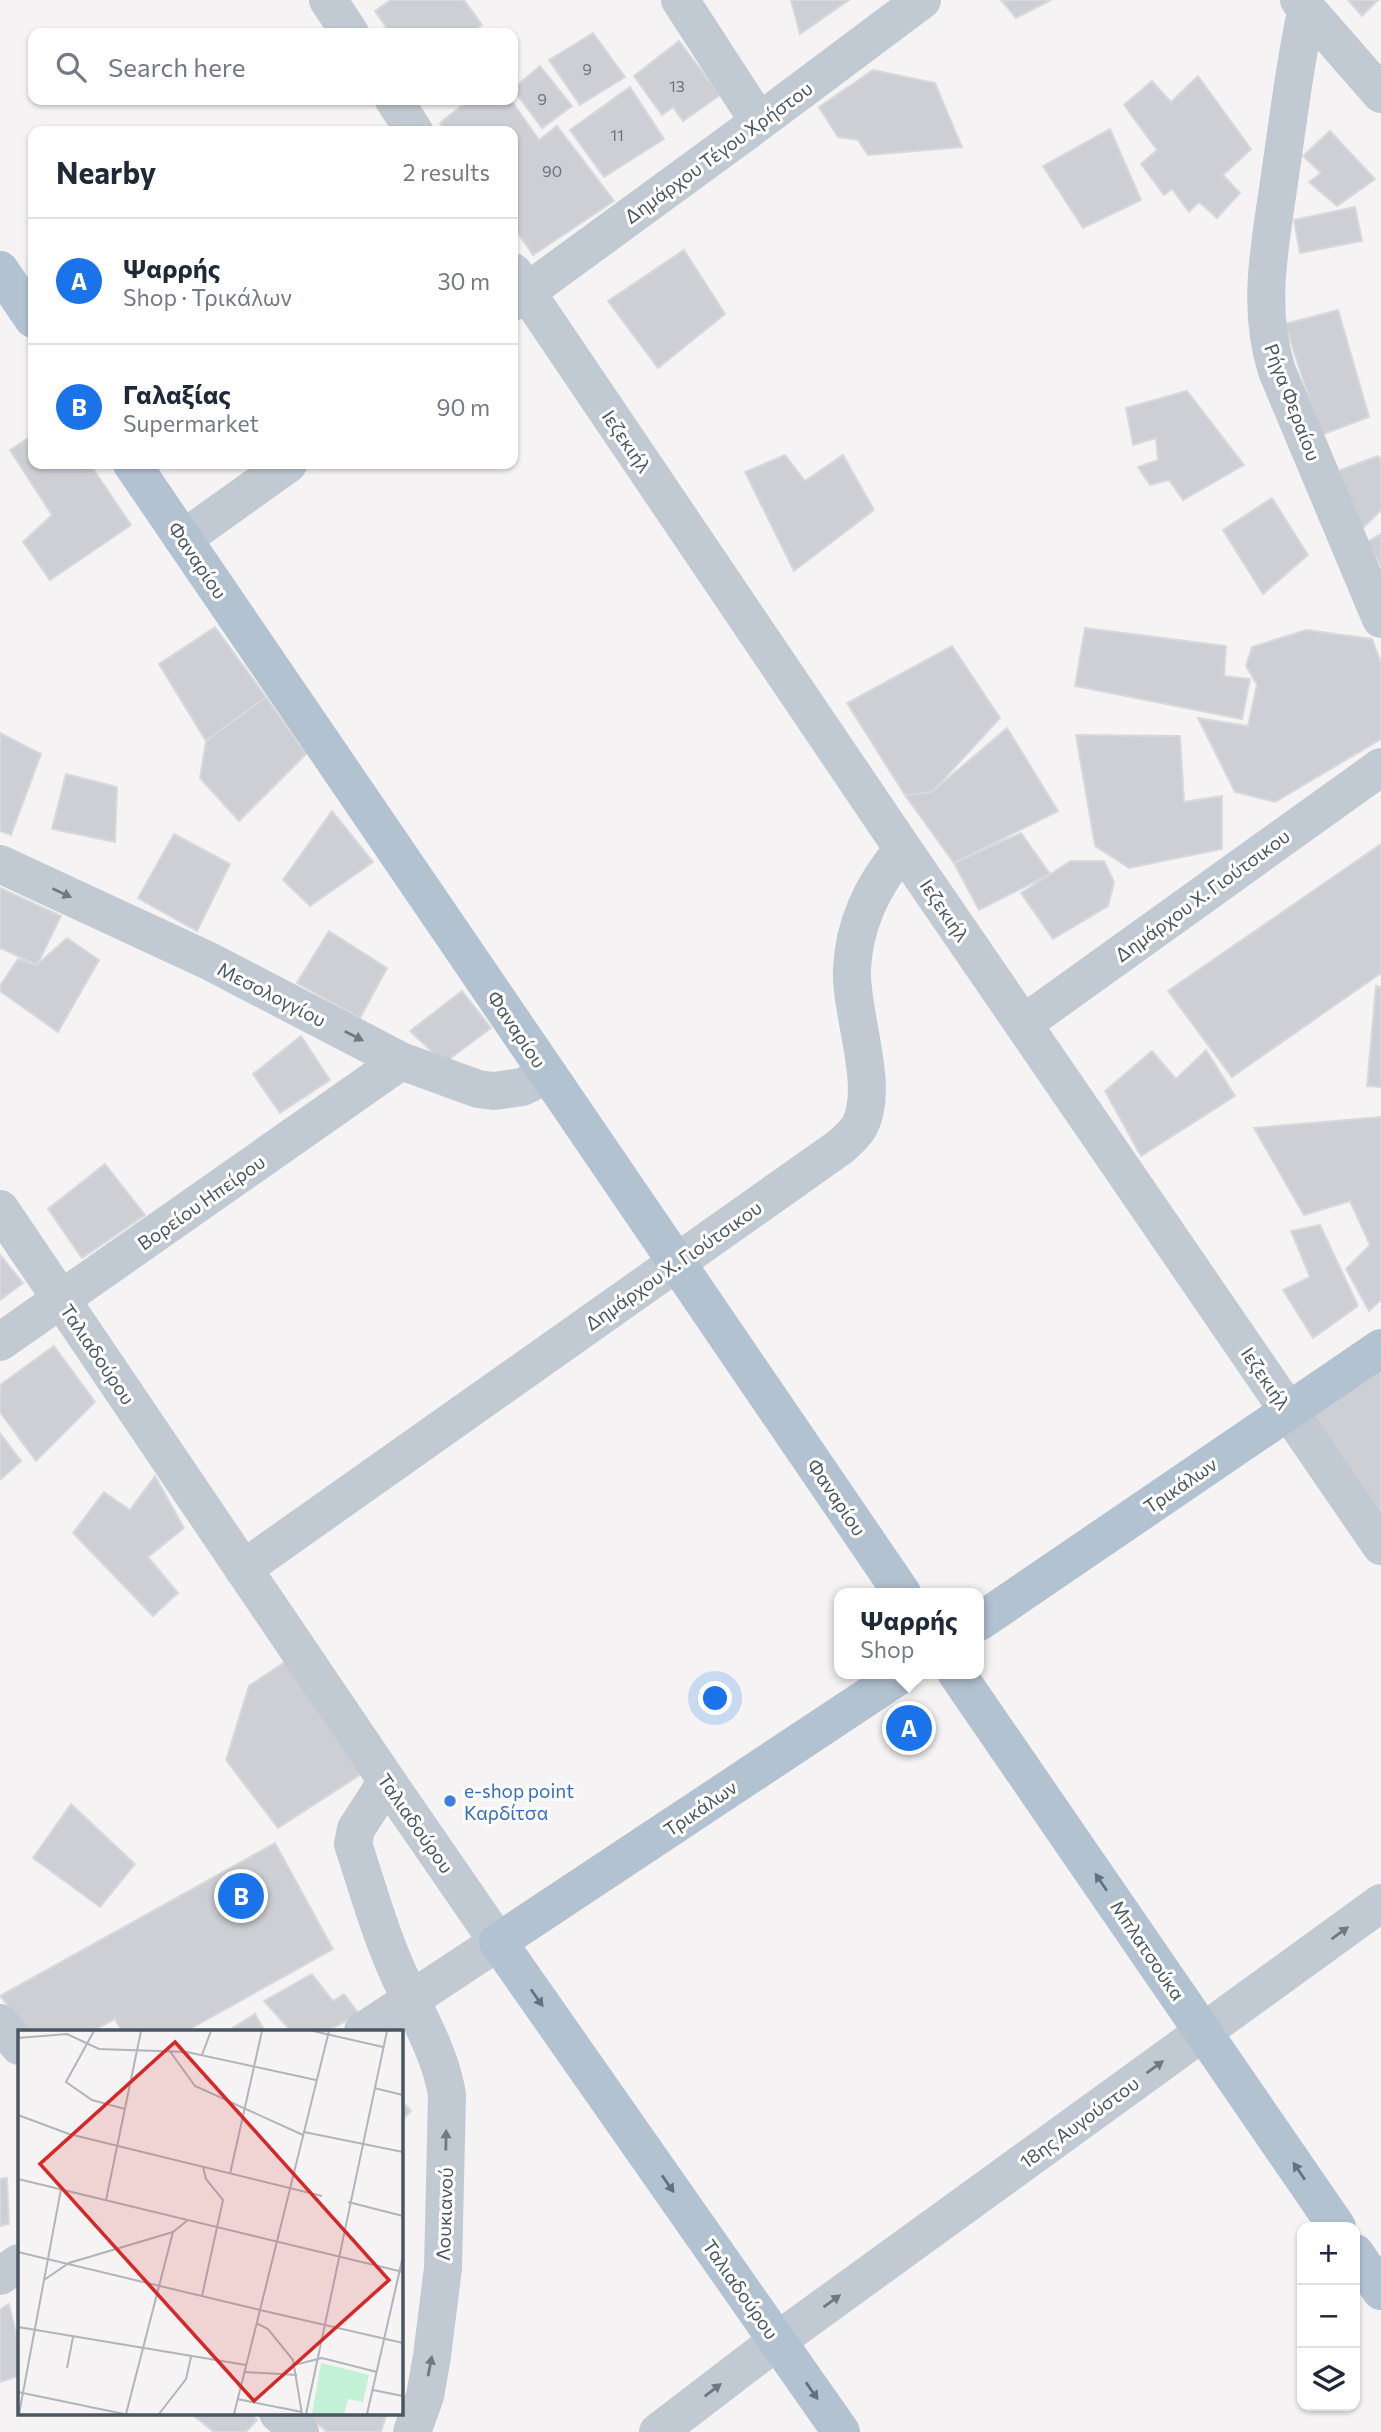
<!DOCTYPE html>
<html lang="en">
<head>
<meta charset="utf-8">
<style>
	body { margin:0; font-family:Commissioner,sans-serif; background:#f6f6f7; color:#1f2937 }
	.controls { position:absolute; right:21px; bottom:21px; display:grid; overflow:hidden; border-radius:14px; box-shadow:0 2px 5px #0004 }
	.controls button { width:63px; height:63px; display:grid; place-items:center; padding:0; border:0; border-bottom:2px solid #e0e1e3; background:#fff; color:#1f2937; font:35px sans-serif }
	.you { position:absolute; left:716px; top:1699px; width:24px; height:24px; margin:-18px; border:5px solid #fff; border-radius:50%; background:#1a73e8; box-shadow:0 0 0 10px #1a73e833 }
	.badge { display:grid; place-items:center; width:46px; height:46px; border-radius:50%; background:#1a73e8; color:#fff; font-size:23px; font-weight:700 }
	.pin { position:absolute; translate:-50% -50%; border:4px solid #fff; box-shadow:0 2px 7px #0006 }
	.popup { position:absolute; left:834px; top:1588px; width:150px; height:91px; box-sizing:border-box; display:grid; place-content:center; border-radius:14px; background:#fff; filter:drop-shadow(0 2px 5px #0005); font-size:23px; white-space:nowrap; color:#747a83 }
	.popup b { font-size:26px; color:#1f2937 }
	.popup::after { content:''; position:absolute; left:50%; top:100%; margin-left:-14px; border:14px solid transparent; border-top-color:#fff }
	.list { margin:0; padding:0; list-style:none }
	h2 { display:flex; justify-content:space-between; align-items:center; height:91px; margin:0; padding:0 28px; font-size:30px }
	h2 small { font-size:23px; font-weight:400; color:#747a83 }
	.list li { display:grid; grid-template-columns:46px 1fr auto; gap:21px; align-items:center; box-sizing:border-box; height:126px; padding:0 28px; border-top:2px solid #e0e1e3 }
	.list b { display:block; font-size:26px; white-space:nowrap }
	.list p { margin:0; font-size:23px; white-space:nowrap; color:#747a83 }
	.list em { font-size:23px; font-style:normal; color:#747a83 }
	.icon { flex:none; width:38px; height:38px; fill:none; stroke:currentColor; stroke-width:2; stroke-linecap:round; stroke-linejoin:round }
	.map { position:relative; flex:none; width:1381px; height:2432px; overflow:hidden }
	.search { position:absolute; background:#fff; box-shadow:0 2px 5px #0004; left:28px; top:28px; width:490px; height:77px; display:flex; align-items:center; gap:18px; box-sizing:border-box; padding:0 24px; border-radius:14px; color:#747a83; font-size:26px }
	.panel { position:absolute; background:#fff; box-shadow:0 2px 5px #0004; left:28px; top:126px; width:490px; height:343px; border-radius:14px }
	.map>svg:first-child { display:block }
	.building { fill:#cdcfd5; stroke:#d7d9de; stroke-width:2 }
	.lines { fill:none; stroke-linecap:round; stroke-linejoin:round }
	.minor { stroke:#c1cad2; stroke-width:38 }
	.major { stroke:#b3c2d1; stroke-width:38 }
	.oneway { fill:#6e7983 }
	.oneway2 { fill:#64717d }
	.shop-dot { fill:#3f7fe0; stroke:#fff; stroke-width:2.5 }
	.labels { text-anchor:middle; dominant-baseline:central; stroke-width:6; stroke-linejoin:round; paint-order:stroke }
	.number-label { font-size:16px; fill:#6b747e }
	.street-label { font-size:19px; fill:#4a5661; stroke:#fff }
	.shop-label { font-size:19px; fill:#366cbe; stroke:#fff; text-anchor:start }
	.inset-road { fill:none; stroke:#b1b4b9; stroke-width:2 }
	.view { fill:#d62828; fill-opacity:0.15; stroke:#d62828; stroke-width:3.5 }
	.inset-edge { fill:none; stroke:#4a5661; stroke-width:3.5 }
</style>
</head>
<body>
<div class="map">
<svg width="1381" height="2432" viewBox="0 0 1381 2432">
	<rect width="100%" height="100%" fill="#f5f3f3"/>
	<path class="building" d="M391 0H464L482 25 468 33H390L375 11Z
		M791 0H849L800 34Z
		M1001 0H1051L1016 18Z
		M1348 0H1378L1362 16Z
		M593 33 625 77 580 105 549 60Z
		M679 41 720 95 683 121 673 107 662 115 634 76Z
		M540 66 572 106 542 128 513 89Z
		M873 70 935 83 962 147 868 155 858 140 838 137 819 107Z
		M1198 76 1251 149 1223 175 1240 193 1217 218 1199 202 1189 212 1172 189 1164 195 1141 164 1157 150 1124 105 1152 81 1171 102Z
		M630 87 664 139 604 177 570 130Z
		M469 100H511L539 140 557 126 614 201 533 255 513 226V131H446L440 123Z
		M1110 129 1141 200 1083 228 1043 166Z
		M1330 131 1375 179 1337 206 1309 182 1321 173 1303 156Z
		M1355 207 1362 241 1300 253 1294 220Z
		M684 250 725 314 658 368 608 301Z
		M1338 310 1369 417 1321 435 1285 324Z
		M1187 391 1244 465 1183 500 1169 480 1150 485 1138 467 1158 460 1156 438 1133 445 1126 408Z
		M33 435V464H90L131 525 50 580 23 542 52 515 10 450Z
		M785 455 805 481 843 455 874 510 794 571 745 472Z
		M1378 456 1381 460V510L1362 529 1335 472Z
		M1272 498 1308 555 1263 594 1223 530Z
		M1381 534V566L1367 542Z
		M215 627 266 697 206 741 159 664Z
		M1085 628 1226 646 1224 676 1250 679 1242 719 1075 686Z
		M1306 630 1372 639 1381 663V739L1275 802 1235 792 1198 718 1248 726 1257 685 1246 666 1252 647Z
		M952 646 1000 718 932 792 905 795 847 703Z
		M266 697 306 754 239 821 200 778 206 741Z
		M1007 728 1058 811 954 863 905 795 932 792Z
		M0 733 41 754 11 835 0 831Z
		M1076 735 1180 736 1184 802 1222 796V849L1129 868 1095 846Z
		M66 774 117 787 115 842 52 829Z
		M332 811 373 862 310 906 283 880Z
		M1021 833 1050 874 979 910 954 863Z
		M174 834 230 864 197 931 138 898Z
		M1381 844V973L1232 1077 1168 991Z
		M1071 861H1104L1114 882 1108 906 1053 939 1021 893Z
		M0 888 61 916 37 965 0 948Z
		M329 931 387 968 360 1018 297 983Z
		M67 938 99 960 58 1032 0 991V986L18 959 37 965Z
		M1376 986 1381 987V1087L1367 1086Z
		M462 991 491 1028 444 1063 410 1031Z
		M301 1036 330 1080 280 1113 253 1074Z
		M1206 1050 1235 1096 1141 1156 1105 1091 1152 1051 1176 1079Z
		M1381 1117V1300L1369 1311 1346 1269 1370 1245 1350 1201 1304 1215 1254 1128Z
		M105 1164 145 1215 82 1258 48 1209Z
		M1320 1225 1358 1306 1313 1338 1283 1290 1310 1277 1291 1231Z
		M0 1255 23 1283 0 1300Z
		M54 1346 95 1402 36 1461 0 1412V1385Z
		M1381 1368V1522L1310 1413Z
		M0 1433 21 1461 0 1480Z
		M155 1476 184 1528 148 1557 178 1593 153 1616 73 1533 104 1492 130 1510Z
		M291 1658 366 1771 278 1828 226 1760 249 1686Z
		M71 1804 135 1864 100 1907 33 1858Z
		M275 1843 333 1949 190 2029 192 2031H122L115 2019 92 2031H29L0 1996Z
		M312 1974 333 2001 344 1994 359 2014 327 2031H291L264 2001Z
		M255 2014 265 2031H228Z
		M401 2100 411 2111 401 2121Z
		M7 2178 9 2224 0 2226V2179Z
		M401 2293 404 2294 403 2352 401 2351Z
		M9 2304 19 2346V2376L0 2382V2310Z
		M199 2413H249L257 2420 246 2432H214L195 2417Z
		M305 2413H387L381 2432H327Z"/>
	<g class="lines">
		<path class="minor" d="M328 0 350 33
			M680 0 759 122
			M1299 0 1381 94
			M1307 8C1295 61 1289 115 1281 168 1272 237 1255 303 1277 371L1381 619
			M394 100 414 131
			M513 272 903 849 1381 1546
			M513 302 759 122 922 0
			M183 539 288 464
			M0 864 209 961 401 1061 478 1089 494 1091 522 1087 548 1074
			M1023 1024 1381 767
			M0 1209 387 1781 498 1942 363 2031
			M0 1342 401 1061
			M243 1569 840 1147C847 1141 854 1135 859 1127 881 1088 850 1014 852 969 854 923 874 883 903 849
			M387 1781 356 1829 353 1844C365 1880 375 1916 389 1951 407 2000 439 2044 447 2095L443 2268 432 2356 425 2396 412 2432
			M0 2023 19 2046
			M0 2276 19 2263
			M278 2413 300 2432
			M658 2432 777 2341 1381 1903"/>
		<path class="major" d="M0 270 33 319
			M132 464 902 1593
			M979 1622 1381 1348
			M957 1674 1337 2227
			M1355 2253 1381 2291
			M841 2432 498 1942 902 1674"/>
	</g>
	<defs><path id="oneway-solid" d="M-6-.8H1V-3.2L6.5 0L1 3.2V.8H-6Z" transform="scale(1.75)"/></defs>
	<g class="oneway">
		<use href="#oneway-solid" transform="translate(62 893) rotate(25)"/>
		<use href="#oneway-solid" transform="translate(354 1036) rotate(27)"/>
		<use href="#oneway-solid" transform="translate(1340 1933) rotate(-36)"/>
		<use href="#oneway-solid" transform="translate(1155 2067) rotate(-36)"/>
		<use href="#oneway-solid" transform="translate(446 2140) rotate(-89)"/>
		<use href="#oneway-solid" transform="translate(832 2301) rotate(-36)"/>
		<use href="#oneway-solid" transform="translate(430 2366) rotate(-79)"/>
		<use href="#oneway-solid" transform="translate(713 2390) rotate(-38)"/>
	</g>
	<g class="oneway2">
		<use href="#oneway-solid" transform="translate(1101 1882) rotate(-124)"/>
		<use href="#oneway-solid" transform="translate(537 1998) rotate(55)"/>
		<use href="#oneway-solid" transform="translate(1299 2171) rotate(-124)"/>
		<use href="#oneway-solid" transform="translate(668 2184) rotate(55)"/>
		<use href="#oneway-solid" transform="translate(812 2391) rotate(55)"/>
	</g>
	<circle class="shop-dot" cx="450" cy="1801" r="7"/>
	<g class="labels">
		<g class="number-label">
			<text x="587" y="68">9</text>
			<text x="677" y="85">13</text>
			<text x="542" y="98">9</text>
			<text x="617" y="134">11</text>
			<text x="552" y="170">90</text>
		</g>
		<g class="street-label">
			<text transform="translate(718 152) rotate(-36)">Δημάρχου Τέγου Χρήστου</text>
			<text transform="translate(1293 402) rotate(69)">Ρήγα Φεραίου</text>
			<text transform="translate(627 441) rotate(56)">Ιεζεκιήλ</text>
			<text transform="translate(198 560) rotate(56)">Φαναρίου</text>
			<text transform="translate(1202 895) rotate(-36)">Δημάρχου Χ. Γιούτσικου</text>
			<text transform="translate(945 910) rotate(56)">Ιεζεκιήλ</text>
			<text transform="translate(272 994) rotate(27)">Μεσολογγίου</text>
			<text transform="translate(517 1029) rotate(56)">Φαναρίου</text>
			<text transform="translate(201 1202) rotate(-35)">Βορείου Ηπείρου</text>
			<text transform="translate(673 1265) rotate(-35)">Δημάρχου Χ. Γιούτσικου</text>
			<text transform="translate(98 1354) rotate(56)">Ταλιαδούρου</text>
			<text transform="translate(1266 1378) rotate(56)">Ιεζεκιήλ</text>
			<text transform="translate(1180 1485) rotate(-34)">Τρικάλων</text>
			<text transform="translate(837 1497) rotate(56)">Φαναρίου</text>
			<text transform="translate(700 1808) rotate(-34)">Τρικάλων</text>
			<text transform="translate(416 1823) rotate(55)">Ταλιαδούρου</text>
			<text transform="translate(1148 1950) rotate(56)">Μπλατσούκα</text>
			<text transform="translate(1079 2122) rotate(-36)">18ης Αυγούστου</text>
			<text transform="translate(444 2214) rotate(-88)">Λουκιανού</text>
			<text transform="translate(741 2289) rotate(55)">Ταλιαδούρου</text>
		</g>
		<g class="shop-label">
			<text x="464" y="1790">e-shop point<tspan x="464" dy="22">Καρδίτσα</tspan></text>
		</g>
	</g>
	<g transform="translate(18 2030)">
		<rect width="385" height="385" fill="#f5f3f3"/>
		<path d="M303 333 351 345 345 372 330 369 326 384H294Z" fill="#c3f1d5"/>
		<path class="inset-road" d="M76 1 48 52 74 70 107 79M295 1 365 17M311 1 242 280 385 313M0 8 49 4 81 19 169 22 298 50M151 20 177 56 285 105M184 25 193 1M356 58 385 65M0 85 51 104 304 166M286 102 385 122M212 144 244 1M0 149 385 242M88 170 123 1M330 172 385 186M0 222 242 280 216 384M26 250 51 233 155 202 170 190M184 266 205 170 188 149 185 137M238 293 250 299 275 330 284 384M0 297 228 335M276 335 304 328 359 342M49 338 55 307M226 342 279 345M355 360 385 366M0 362 106 384M219 369 284 382M1 384 43 159M108 384 155 202M141 384 168 349 173 327M288 384 369 1M349 384 385 226"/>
		<path class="view" d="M157 12 371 250 236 371 22 134Z"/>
		<rect width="385" height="385" class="inset-edge"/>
	</g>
</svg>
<div class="controls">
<button>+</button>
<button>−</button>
<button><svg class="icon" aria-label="layers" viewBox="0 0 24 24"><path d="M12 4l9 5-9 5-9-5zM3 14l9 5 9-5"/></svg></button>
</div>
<div class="you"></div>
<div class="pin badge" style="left:909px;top:1728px">A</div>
<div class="popup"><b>Ψαρρής</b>Shop</div>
<div class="pin badge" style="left:241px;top:1896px">B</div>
<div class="search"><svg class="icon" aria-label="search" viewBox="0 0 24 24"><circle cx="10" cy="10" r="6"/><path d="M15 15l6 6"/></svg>Search here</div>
<section class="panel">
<h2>Nearby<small>2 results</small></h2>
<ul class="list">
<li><span class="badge">A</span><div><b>Ψαρρής</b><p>Shop · Τρικάλων</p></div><em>30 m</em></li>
<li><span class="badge">B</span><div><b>Γαλαξίας</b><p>Supermarket</p></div><em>90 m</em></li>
</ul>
</section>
</div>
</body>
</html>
